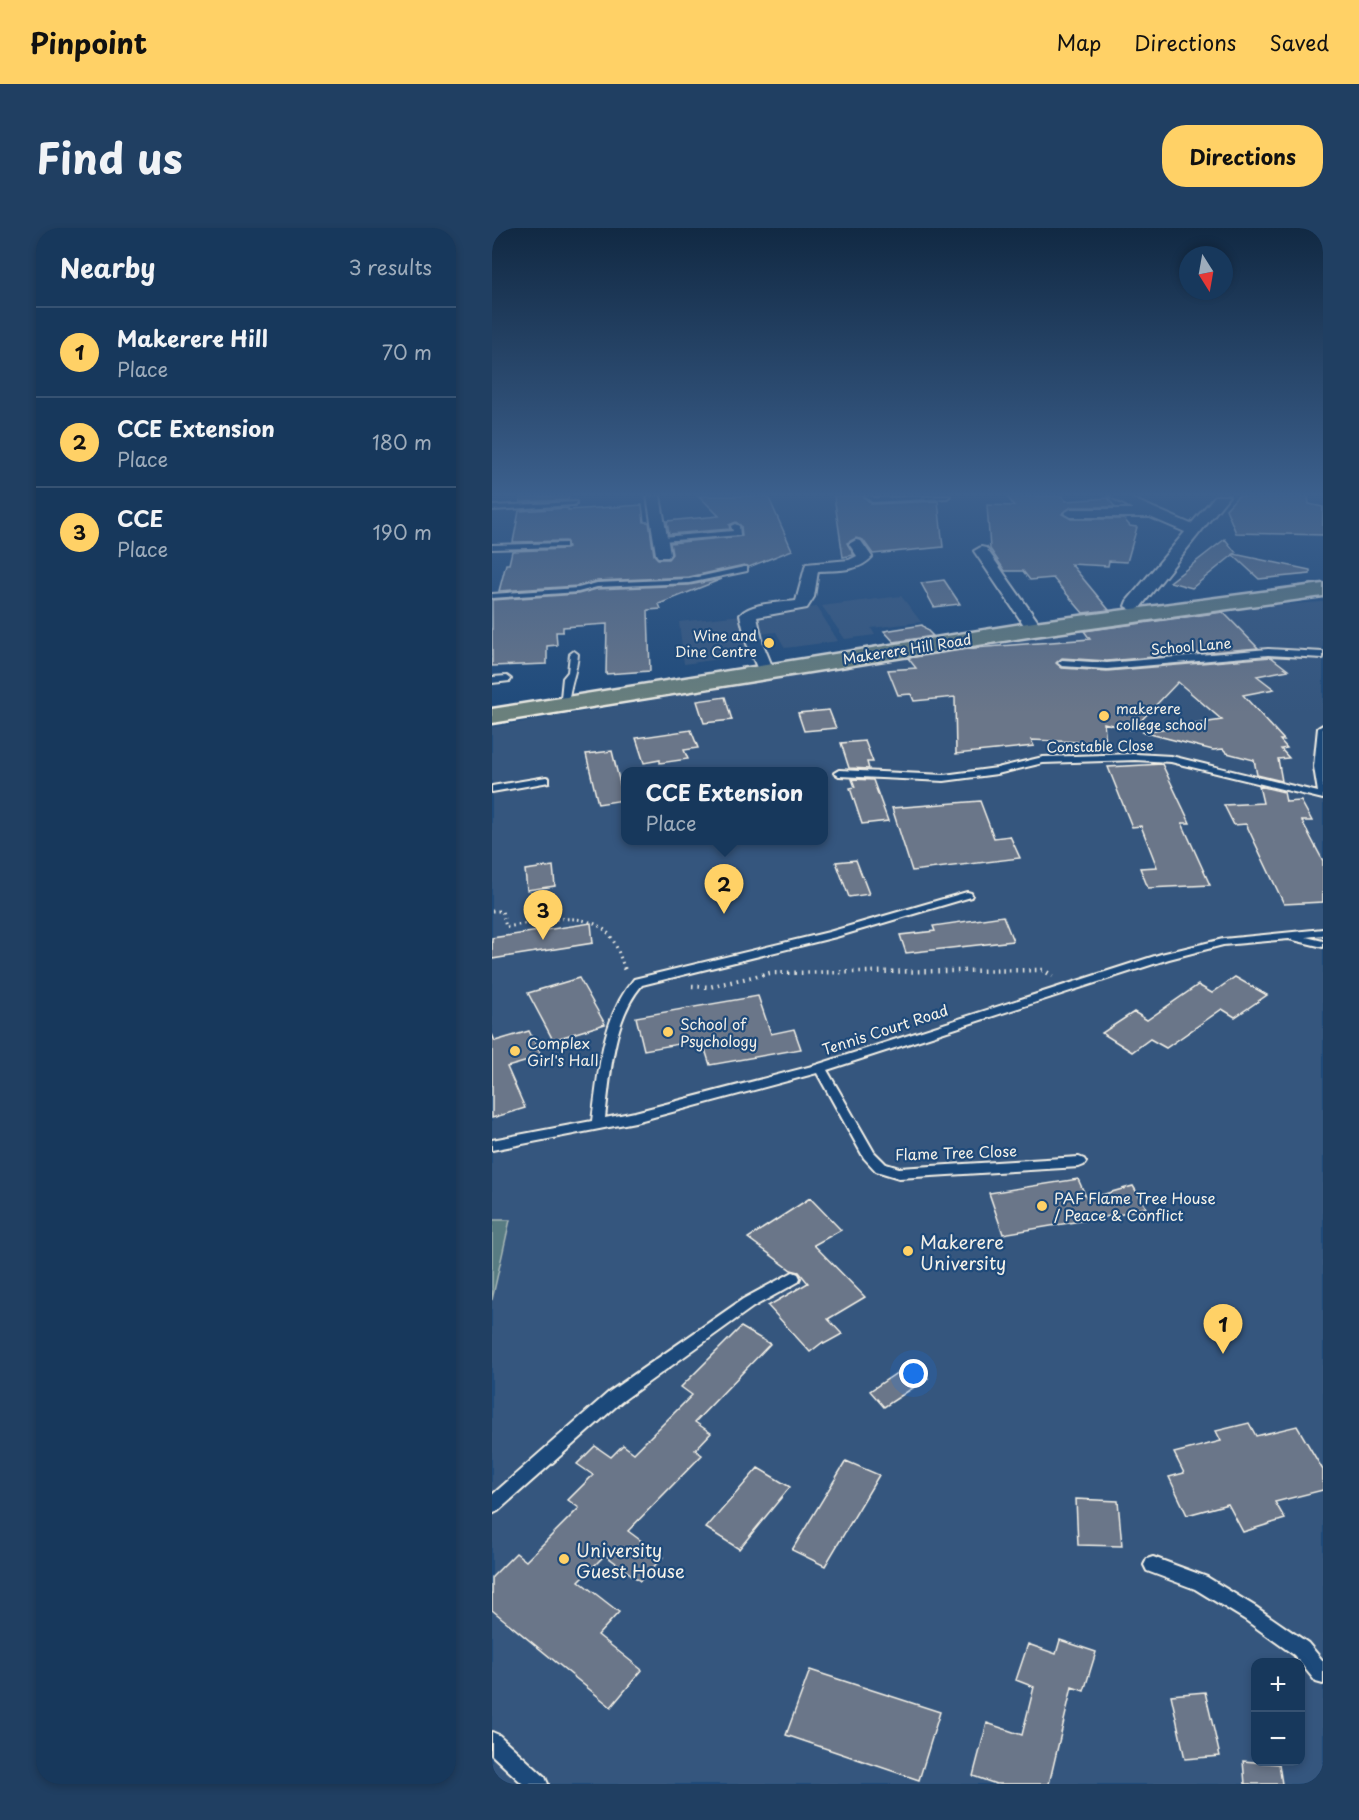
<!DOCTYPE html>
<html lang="en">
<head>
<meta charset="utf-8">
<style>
	body { margin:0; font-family:"Playpen Sans",sans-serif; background:#203f62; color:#f1f3f6 }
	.controls { position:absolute; right:18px; bottom:18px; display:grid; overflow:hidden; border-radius:12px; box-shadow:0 3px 9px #0003 }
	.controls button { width:54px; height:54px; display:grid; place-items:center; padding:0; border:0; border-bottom:2px solid #365272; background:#17385c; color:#f1f3f6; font:30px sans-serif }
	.compass { position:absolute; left:687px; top:18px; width:54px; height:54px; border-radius:50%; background:#17385c; box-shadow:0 3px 9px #0003; rotate:169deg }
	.you { position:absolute; left:422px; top:1146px; width:21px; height:21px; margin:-15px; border:4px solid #fff; border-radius:50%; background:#1a73e8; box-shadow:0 0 0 9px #1a73e833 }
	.badge { display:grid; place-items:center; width:39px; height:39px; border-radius:50%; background:#ffd166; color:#111; font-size:20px; font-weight:700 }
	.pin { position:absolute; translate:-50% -50px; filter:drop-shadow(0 2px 3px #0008) }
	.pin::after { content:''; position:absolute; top:32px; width:21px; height:18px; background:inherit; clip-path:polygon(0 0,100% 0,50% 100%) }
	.popup { position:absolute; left:129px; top:539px; width:207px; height:78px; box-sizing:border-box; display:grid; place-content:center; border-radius:12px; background:#17385c; filter:drop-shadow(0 2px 4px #0005); font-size:20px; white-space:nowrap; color:#9eacbb }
	.popup b { font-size:22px; color:#f1f3f6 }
	.popup::after { content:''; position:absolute; left:50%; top:100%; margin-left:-12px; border:12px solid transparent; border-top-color:#17385c }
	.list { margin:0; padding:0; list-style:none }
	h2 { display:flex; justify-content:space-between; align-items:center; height:78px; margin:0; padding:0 24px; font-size:26px }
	h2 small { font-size:20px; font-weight:400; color:#9eacbb }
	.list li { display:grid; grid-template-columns:39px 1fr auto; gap:18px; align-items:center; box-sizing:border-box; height:90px; padding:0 24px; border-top:2px solid #365272 }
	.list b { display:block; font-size:22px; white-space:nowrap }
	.list p { margin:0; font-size:20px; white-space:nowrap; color:#9eacbb }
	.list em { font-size:20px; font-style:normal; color:#9eacbb }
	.map { position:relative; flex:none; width:831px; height:1556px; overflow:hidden; border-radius:24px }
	header { display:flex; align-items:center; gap:36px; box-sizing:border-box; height:84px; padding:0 30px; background:#ffd166; color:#111 }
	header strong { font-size:28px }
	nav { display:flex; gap:33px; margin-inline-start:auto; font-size:21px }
	.intro { display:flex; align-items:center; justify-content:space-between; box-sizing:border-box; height:144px; padding:0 36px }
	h1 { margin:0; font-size:42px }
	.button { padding:15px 27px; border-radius:24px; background:#ffd166; color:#111; font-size:21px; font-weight:700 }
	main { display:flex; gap:36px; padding:0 36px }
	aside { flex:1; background:#17385c; border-radius:24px; box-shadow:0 3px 9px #0003 }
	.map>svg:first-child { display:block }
	.built { fill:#36577e; fill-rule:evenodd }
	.green { fill:#587c82; stroke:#a6b6b5; stroke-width:1.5 }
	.building { fill:#6a7689; stroke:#f4f1e8; stroke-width:1.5 }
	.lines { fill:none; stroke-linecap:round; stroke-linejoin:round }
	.service-casing { stroke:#f4f1e8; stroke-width:4 }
	.minor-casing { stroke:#f4f1e8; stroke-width:4 }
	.primary-casing { stroke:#f4f1e8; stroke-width:5 }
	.path-far1 { stroke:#f4f1e8; stroke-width:3; stroke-dasharray:1.5 4; stroke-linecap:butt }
	.path { stroke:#f4f1e8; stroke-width:4.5; stroke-dasharray:1.5 5; stroke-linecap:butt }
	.service { fill:#1f4a7a; fill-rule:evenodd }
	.minor { fill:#1f4a7a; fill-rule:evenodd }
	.primary { fill:#6a807c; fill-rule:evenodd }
	.poi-dot { fill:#ffd166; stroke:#1f4a7a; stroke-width:2 }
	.labels { text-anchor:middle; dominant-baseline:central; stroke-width:4.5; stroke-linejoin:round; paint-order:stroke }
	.far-poi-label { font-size:14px; fill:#f4f1e8; stroke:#1f4a7a; text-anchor:end }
	.far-street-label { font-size:14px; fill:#f4f1e8; stroke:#1f4a7a }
	.poi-label { font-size:15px; fill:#f4f1e8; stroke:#1f4a7a; text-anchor:start }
	.street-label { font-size:15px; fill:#f4f1e8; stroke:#1f4a7a }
	.near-poi-label { font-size:18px; fill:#f4f1e8; stroke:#1f4a7a; text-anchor:start }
</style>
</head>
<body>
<header>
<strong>Pinpoint</strong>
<nav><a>Map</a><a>Directions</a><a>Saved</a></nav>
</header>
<div class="intro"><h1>Find us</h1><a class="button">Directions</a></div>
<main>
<aside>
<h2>Nearby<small>3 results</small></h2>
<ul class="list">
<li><span class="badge">1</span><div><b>Makerere Hill</b><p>Place</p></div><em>70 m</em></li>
<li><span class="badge">2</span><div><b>CCE Extension</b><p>Place</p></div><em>180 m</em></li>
<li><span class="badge">3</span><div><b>CCE</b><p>Place</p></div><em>190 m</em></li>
</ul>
</aside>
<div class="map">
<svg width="831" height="1556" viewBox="0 0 831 1556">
	<rect width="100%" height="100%" fill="#1f4a7a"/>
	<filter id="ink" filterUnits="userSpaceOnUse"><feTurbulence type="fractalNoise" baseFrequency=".0167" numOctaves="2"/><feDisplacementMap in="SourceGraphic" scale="12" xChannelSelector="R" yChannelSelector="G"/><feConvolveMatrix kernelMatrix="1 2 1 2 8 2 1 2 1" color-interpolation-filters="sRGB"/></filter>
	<g filter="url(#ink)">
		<path class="built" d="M409 368 429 394 379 400 383 407 353 411 330 378Z
			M831 374V1556H0V499L633 393 743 380ZM133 544H331V612H133ZM764 1434H808V1534H764Z
			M325 379 346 413 293 420 284 404 268 406 259 387Z
			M250 387 262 426 192 436 187 394Z"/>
		<path class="green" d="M0 992H18L0 1072Z"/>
		<path class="building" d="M29 268H77L76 272 28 274Z
			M207 268H276L300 322 257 339 252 337 197 349 105 353 86 358 7 363 14 336H17L20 323 74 321 76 319 74 313 21 314 27 283 76 280V282L150 277 152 294H157L162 327 166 331H176L180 326 178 315 250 308 249 298 244 294 237 297 238 301 177 306 175 293 227 288Z
			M342 268H371L380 276 446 273 451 319 381 326 371 312 364 310 355 315 362 327 351 329Z
			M515 268H570L574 273 616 270 623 279H579L570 286 579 291H632L638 298 645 299 635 334 617 333 616 338 579 336 617 382 591 385 561 350 538 352 531 343H513L498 321 495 277 522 278Z
			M746 268H816L817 276 831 279V307L744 305 734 281Z
			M733 311 744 325 742 326 818 342V346L767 351 741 327 700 360 678 354Z
			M230 351 167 376 169 381 156 382 158 443 114 446 115 396 71 399V404H64L65 417 55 418V436L0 438V372L86 366 105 361 197 357Z
			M452 352 468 376 442 379 429 355Z
			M731 384 766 420 615 433 570 430 564 435 570 440 615 443 779 429 796 442 765 448 782 461 751 467 792 512H788L795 520 789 521 797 530 786 531 790 553 765 547 762 532 735 525 731 521 721 522 650 504 730 492 686 454 640 502 612 495 614 515 539 512 542 518 464 526 463 469 422 473 419 466 406 467 396 442 424 440 416 430 483 420 598 411 592 403Z
			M430 397 441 408 402 414 392 403Z
			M233 469 240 492 212 495 205 473Z
			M337 482 344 500 312 503 306 485Z
			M199 502 206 520 192 522 196 531 168 535V532L152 535 144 510Z
			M373 513 381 534H375L377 541 357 540 349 515Z
			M120 523 132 572 106 576 94 526Z
			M670 536 698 595H690L718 657 656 660 648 640 665 639 649 598 640 599 616 539Z
			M360 551 381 552 396 593 370 596 358 560 363 559Z
			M767 558 792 564 794 574 809 573 820 593H810L831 633V674L792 676 754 596 742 597 732 577 771 575Z
			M488 573 502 610 518 608 528 630 420 643 400 580Z
			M364 632 377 666 357 669 344 634Z
			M61 638 63 658 35 662 33 642Z
			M511 688 521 713 414 725 408 707 443 703 441 698Z
			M99 695 101 715 0 731V710Z
			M743 749 775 767 743 789 730 781 674 820 658 811 640 824 610 805 642 784 655 792 706 757 720 765Z
			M87 750 113 796 61 812 36 765Z
			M266 768 279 806 302 801 309 821 218 837 210 812 152 822 144 789Z
			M37 803 50 829 15 839 33 880 0 890V806L3 813Z
			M586 951 595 971 641 958 654 979 630 986 511 1006 497 965Z
			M318 970 349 1002 322 1017 373 1069 336 1091 350 1106 332 1116 331 1114 318 1124 276 1078 316 1055 307 1044 299 1042 256 1010Z
			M249 1099 278 1116 203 1194 219 1205 203 1222 210 1227 136 1303 171 1329 148 1353 113 1327 87 1353 127 1384 106 1407 150 1442 119 1479 0 1382V1349L24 1325 34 1333 87 1280 76 1272 101 1247 85 1236 103 1218 119 1229 131 1217 142 1225 200 1167 189 1159Z
			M421 1134 436 1150 392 1179 378 1163Z
			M757 1195 764 1208 805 1198 831 1242V1262L783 1274 793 1291 751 1304 736 1276 695 1287 677 1249 692 1245 682 1225 729 1213 724 1203Z
			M354 1233 387 1247 333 1338 300 1322Z
			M266 1240 298 1259 247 1321 214 1300Z
			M584 1271 626 1273 630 1318 586 1317Z
			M568 1412 604 1424 592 1463 580 1459 557 1556H504L481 1548 495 1495 530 1507 542 1459 524 1452 536 1416 564 1426Z
			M318 1442 448 1484 427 1552 294 1507Z
			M713 1464 728 1528 693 1531 679 1467Z
			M751 1533 787 1536 790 1556H753Z"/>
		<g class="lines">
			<defs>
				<path id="service" d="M373 268H379L382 270 458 268 455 270 380 274Z
					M84 274V276L82 277 0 282V278Z
					M243 296 247 298 248 307 170 313 166 311 170 309 241 303 239 298Z
					M74 315V319H71L0 321V317Z
					M252 339H255V343L197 355 105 359 86 364 0 370V366L86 360 105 355 197 351Z
					M776 421 831 424V430L776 427 615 441 570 438 566 435 570 432 615 435Z
					M82 423 86 426C85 442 79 454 77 470L73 473 69 470 71 450 76 444 78 426Z
					M15 448 19 451 18 453 0 455V449Z
					M831 497V571L679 534 643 532 551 535 505 546 452 553 347 548 342 545 347 542 452 547 505 540 551 529 643 526 679 528 826 564 822 539 826 500Z
					M54 549 57 550V554L0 564V558Z
					M475 664 479 665 480 667 479 669 344 709 150 757C120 792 119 846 113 890L143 884 324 837 669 726 731 711 831 701V707L814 709 831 713V719L797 711 731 717 677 731 335 842 382 924 394 936 407 940 587 929 592 931 594 934 592 937 587 939 407 950 384 943 372 930 325 845 143 894 0 922V912L100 893C107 845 109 790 142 751L337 704Z
					M301 1044 306 1046 308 1050 306 1054 261 1079 129 1174 6 1283 0 1286V1267L117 1164 251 1071Z
					M661 1329 715 1349 764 1379 816 1415 831 1433V1456L824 1454 802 1427 752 1391 703 1361 655 1343 652 1337 655 1331Z
					M0 1504 7 1507 53 1549 56 1556H31L0 1527Z"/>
				<path id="minor" d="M155 268H168L178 326 176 329H166L164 326Z
					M617 268H634L699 296 723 268H737L647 381 641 383 633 378 635 373 693 304 658 289H579L572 285 579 281H641Z
					M364 312 369 313 380 329C367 344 344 342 326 343L322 369 315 380 265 389 271 416 280 438 278 442H266L255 416 248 387C259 374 288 375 304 373L314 336 357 332 365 328 357 316Z
					M489 319 494 320 544 391 546 394 544 397H532L482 323Z"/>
				<path id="primary" d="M831 356V368L542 408 0 495V481L542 394Z"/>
			</defs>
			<use href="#service" class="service-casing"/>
			<use href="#minor" class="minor-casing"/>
			<use href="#primary" class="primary-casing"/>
			<path class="path-far1" d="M0 683H10L14 699C43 695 90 680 115 704 124 713 128 729 133 742"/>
			<path class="path" d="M132 740 134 744
				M200 758 217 759 278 745 551 742 561 748"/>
			<use href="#service" class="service"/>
			<use href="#minor" class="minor"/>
			<use href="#primary" class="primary"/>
		</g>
	</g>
	<linearGradient id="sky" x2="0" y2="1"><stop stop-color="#112943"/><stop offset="0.55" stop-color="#3c608d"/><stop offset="1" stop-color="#3c608d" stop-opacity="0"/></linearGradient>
	<rect width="831" height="485" fill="url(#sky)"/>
	<g class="poi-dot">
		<circle cx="277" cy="415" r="6"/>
		<circle cx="612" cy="488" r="6"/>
		<circle cx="176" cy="804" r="6"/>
		<circle cx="23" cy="823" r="6"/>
		<circle cx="550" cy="978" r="6"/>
		<circle cx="416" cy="1023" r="6"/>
		<circle cx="72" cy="1331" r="6"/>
	</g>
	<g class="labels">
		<g class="far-poi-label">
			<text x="265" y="407">Wine and<tspan x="265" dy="16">Dine Centre</tspan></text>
			<text x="624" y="480" text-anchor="start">makerere<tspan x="624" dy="16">college school</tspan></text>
		</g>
		<g class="far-street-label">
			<text transform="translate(699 418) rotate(-5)">School Lane</text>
			<text transform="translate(415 421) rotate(-9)">Makerere Hill Road</text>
			<text transform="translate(608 518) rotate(-1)">Constable Close</text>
		</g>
		<g class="poi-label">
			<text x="188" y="795">School of<tspan x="188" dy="17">Psychology</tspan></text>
			<text x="35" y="814">Complex<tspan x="35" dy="17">Girl's Hall</tspan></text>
			<text x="562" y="969">PAF Flame Tree House<tspan x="562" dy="17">/ Peace &amp; Conflict</tspan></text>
		</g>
		<g class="street-label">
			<text transform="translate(393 801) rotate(-18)">Tennis Court Road</text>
			<text transform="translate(464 924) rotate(-2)">Flame Tree Close</text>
		</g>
		<g class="near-poi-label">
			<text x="428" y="1013">Makerere<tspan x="428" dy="21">University</tspan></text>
			<text x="84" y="1321">University<tspan x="84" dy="21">Guest House</tspan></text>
		</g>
	</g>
</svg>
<div class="controls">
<button>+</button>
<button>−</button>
</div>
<svg class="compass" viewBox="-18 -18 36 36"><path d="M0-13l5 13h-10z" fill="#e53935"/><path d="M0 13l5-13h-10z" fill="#9eacbb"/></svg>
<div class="you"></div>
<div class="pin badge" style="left:731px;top:1126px">1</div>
<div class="pin badge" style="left:232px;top:686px">2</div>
<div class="popup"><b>CCE Extension</b>Place</div>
<div class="pin badge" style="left:51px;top:712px">3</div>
</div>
</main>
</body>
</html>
